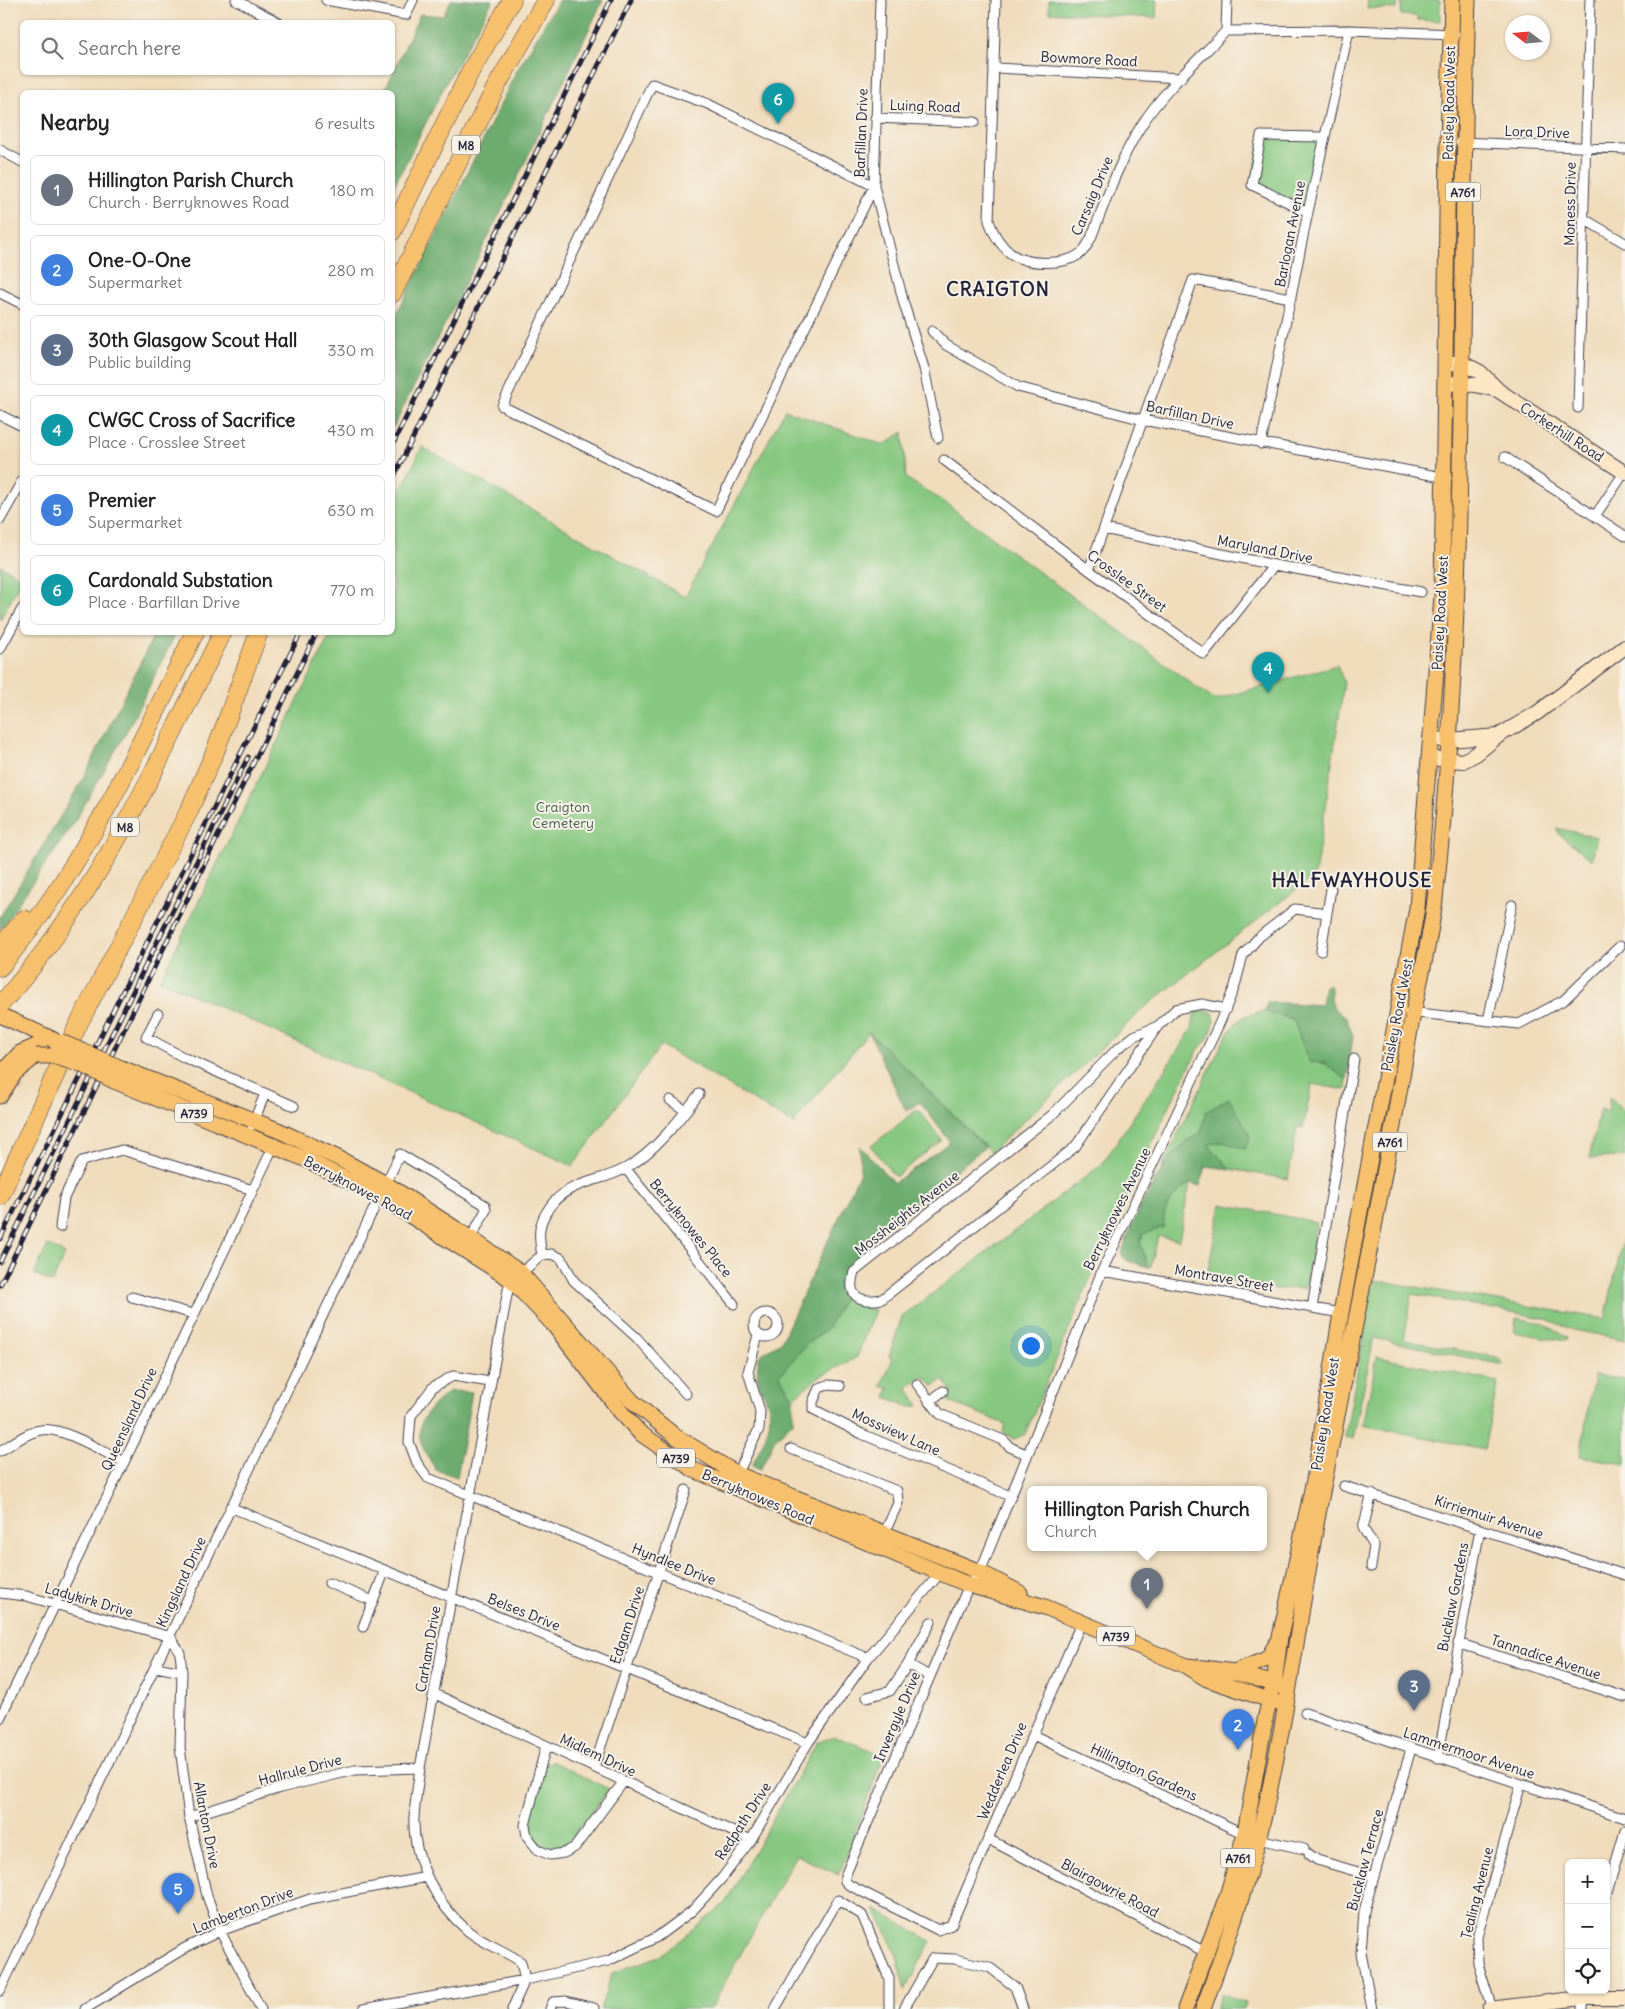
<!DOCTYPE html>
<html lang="en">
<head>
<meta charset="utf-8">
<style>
	body { margin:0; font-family:Delius,sans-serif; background:#f2f2f2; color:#222 }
	.controls { position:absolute; right:15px; bottom:15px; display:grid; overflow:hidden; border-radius:8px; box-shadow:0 1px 4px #0004 }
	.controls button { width:45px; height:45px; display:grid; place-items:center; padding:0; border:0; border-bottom:1px solid #e0e0e0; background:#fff; color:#222; font:25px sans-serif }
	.compass { position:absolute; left:1505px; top:15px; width:45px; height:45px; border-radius:50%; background:#fff; box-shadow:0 1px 4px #0004; rotate:286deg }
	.you { position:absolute; left:1030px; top:1345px; width:18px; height:18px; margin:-12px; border:4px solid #fff; border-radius:50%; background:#1a73e8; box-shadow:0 0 0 8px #1a73e833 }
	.badge { display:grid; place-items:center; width:32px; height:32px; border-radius:50%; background:#1a73e8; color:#fff; font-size:16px; font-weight:700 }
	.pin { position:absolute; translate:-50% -41px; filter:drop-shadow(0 1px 2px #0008) }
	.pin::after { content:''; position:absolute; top:26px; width:18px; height:15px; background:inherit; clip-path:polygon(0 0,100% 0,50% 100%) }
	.popup { position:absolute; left:1027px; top:1486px; width:240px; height:65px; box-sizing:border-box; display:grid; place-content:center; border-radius:8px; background:#fff; filter:drop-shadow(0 1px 4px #0005); font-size:16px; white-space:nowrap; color:#767676 }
	.popup b { font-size:19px; color:#222 }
	.popup::after { content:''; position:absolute; left:50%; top:100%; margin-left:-10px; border:10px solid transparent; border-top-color:#fff }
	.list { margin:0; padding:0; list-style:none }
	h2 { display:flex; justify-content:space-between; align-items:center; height:65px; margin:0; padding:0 20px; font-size:21px }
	h2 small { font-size:16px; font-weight:400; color:#767676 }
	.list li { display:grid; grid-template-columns:32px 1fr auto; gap:15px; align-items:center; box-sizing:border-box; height:70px; margin:0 10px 10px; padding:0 10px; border:1px solid #e0e0e0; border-radius:8px }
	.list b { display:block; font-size:19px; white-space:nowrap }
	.list p { margin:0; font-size:16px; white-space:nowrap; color:#767676 }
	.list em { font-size:16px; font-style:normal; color:#767676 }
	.icon { flex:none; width:28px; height:28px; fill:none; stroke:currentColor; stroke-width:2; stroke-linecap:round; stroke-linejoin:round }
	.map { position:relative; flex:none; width:1625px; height:2009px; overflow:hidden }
	.search { position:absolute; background:#fff; box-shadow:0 1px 4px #0004; left:20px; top:20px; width:375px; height:55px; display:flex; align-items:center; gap:12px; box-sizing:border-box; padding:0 18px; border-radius:8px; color:#767676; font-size:19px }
	.panel { position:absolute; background:#fff; box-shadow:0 1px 4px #0004; left:20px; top:90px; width:375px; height:545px; border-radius:8px }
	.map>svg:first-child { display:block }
	.green { fill:#86c880; stroke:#54755e }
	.forest { fill:#6cac6e; stroke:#476754 }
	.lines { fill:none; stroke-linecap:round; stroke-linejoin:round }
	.street-casing { stroke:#413e4e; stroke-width:11 }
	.secondary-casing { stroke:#413e4e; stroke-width:16 }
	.primary-casing { stroke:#413e4e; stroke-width:17 }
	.highway-casing { stroke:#413e4e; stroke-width:19 }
	.street { stroke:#fff; stroke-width:9 }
	.secondary { stroke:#fce6c4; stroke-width:14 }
	.primary { stroke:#f7c06c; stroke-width:15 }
	.highway { stroke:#f7c06c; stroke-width:18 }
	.rail-casing { stroke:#22223b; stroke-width:5 }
	.rail { stroke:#f7f3e8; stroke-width:3; stroke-dasharray:9; stroke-linecap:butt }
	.primary-bridge-casing { stroke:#413e4e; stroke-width:17; stroke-linecap:butt }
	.primary-bridge { stroke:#f7c06c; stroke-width:15 }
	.labels { text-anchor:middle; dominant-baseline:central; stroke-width:4; stroke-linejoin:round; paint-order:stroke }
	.shield { fill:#f7f3e8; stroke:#62616f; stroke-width:1 }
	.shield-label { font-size:12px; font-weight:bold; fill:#22223b }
	.street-label { font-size:14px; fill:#22223b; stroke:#f7f3e8 }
	.park-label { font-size:14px; fill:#455c53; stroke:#f7f3e8 }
	.district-label { font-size:19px; font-weight:bold; letter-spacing:1px; fill:#22223b; stroke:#f7f3e8 }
</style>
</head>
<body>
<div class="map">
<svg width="1625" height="2009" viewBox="0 0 1625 2009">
	<rect width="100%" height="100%" fill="#f7f3e8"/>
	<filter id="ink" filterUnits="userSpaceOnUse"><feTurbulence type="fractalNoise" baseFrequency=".02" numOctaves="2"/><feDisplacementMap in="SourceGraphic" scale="10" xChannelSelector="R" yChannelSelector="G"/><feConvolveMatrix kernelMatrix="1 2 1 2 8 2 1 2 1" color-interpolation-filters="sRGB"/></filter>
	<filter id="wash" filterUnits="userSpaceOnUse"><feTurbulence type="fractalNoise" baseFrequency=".0096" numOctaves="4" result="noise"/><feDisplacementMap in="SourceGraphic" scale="20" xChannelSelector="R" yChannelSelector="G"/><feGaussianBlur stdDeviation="1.12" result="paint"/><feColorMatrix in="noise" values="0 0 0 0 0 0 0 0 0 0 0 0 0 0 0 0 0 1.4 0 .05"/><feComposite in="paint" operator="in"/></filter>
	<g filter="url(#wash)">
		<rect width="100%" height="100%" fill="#f0dcbb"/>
		<path class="green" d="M1049 0H1157L1156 18 1049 12Z
			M1368 0H1397V9L1367 8Z
			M1402 0H1440V21L1418 20 1417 16 1401 15Z
			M1261 136 1324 137 1308 212 1252 185Z
			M785 410 884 445 903 432 906 478 941 500 1214 700 1337 665 1344 683 1315 875 1144 1008 991 1152 869 1032 793 1124 661 1045 573 1166 160 980 331 633 392 632 393 507 422 447 685 597Z
			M0 565 22 578 0 620Z
			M1556 828 1597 837 1592 860 1560 835Z
			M1206 1010 1213 1013 1215 1021 1209 1037 1198 1050 1168 1109 1109 1234 1025 1434 1015 1439 1003 1432 1005 1424 948 1401 952 1392 944 1380 933 1386 924 1376 907 1387 919 1406 910 1407 886 1397 889 1388 881 1386 893 1358 889 1356 902 1317 1102 1164 1192 1029 1195 1011 1202 1012Z
			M1260 1012H1270L1293 1019 1309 1062 1324 1063 1347 1080 1346 1090 1312 1084 1303 1128 1297 1127 1288 1179 1230 1169 1207 1144 1224 1142 1245 1149 1206 1112 1201 1133 1188 1140 1162 1167 1224 1040C1236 1022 1238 1016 1260 1012Z
			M1609 1097 1625 1112V1157L1589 1158 1600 1109 1609 1111Z
			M918 1109 942 1140 895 1177 871 1146Z
			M1190 1183 1179 1240 1158 1236 1151 1267H1148L1140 1242 1143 1234 1164 1227C1161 1208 1174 1194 1190 1183Z
			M1221 1204 1316 1222 1305 1288 1277 1289 1207 1276Z
			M1625 1231V1340L1573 1330 1544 1318 1412 1294 1404 1340 1497 1357 1504 1365 1374 1338 1353 1439 1345 1437 1374 1280 1605 1319Z
			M48 1245 65 1254 52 1283 34 1274Z
			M844 1298 875 1310 857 1357 817 1378 793 1398 779 1375 808 1343 827 1329Z
			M1516 1318 1542 1323 1567 1337 1566 1341 1514 1332Z
			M1377 1357 1498 1382 1484 1449 1363 1425Z
			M1594 1375 1625 1380V1464L1580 1456Z
			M834 1736 884 1755 839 1875 796 1855 710 2009H600L612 1973 663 1955 725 1903 817 1742Z
			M551 1761 609 1789 568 1843C561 1847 553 1849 545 1846 517 1835 540 1786 545 1766Z
			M875 1909 931 1941 905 1990 897 1955Z
			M1221 1993 1245 2003 1243 2009H1216Z"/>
		<path class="forest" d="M451 0H493L444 87 393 188 392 92H384L420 14 443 16Z
			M559 0H603L514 185 393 428V321L459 190 515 74Z
			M155 633H176L129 727 74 823 0 930V917L83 779Z
			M1325 986H1331V999L1335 1010 1346 1017 1353 1036 1347 1080 1324 1063 1309 1062 1293 1019 1265 1012 1267 1002 1322 1005Z
			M869 1032 985 1147 857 1250 862 1258 848 1271 843 1280 844 1298 827 1329 808 1343 779 1375 793 1398V1422L775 1439 760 1470 752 1466C759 1450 770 1432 770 1415 769 1392 751 1387 760 1355L781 1342 860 1172V1146L894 1183 950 1142 920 1102 906 1111Z
			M1229 1098 1251 1136 1245 1149 1224 1142 1208 1144 1230 1169 1205 1166 1200 1186 1190 1183C1174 1194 1161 1208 1164 1227L1143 1234 1140 1242 1148 1267 1128 1261 1122 1256 1123 1249C1137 1210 1163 1152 1201 1133L1206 1112Z
			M450 1391 472 1392 457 1477 436 1470C431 1461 421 1448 420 1438 417 1417 436 1402 450 1391Z"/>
	</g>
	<g filter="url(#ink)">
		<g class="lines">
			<defs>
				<path id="street" d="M236 0 278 22
					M326 0 406 15 413 0
					M880 0 874 186 904 304 924 368 938 438
					M996 0 989 221C993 233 999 244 1010 253 1026 265 1063 266 1080 254 1085 250 1088 244 1091 238 1106 200 1119 161 1141 126 1163 91 1197 61 1226 31
					M1226 31 1349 30 1455 34
					M1226 31 1227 0
					M995 68 1181 78
					M652 84 708 104 874 186 716 511 502 406Z
					M875 118 975 122
					M1460 142 1625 149
					M0 150 22 162
					M1308 212 1252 185 1261 136 1324 137
					M1584 219 1625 243
					M0 293 22 304
					M932 331 946 345 1018 387 1143 420 1447 478
					M1578 408 1590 0
					M0 415 22 426
					M1261 444 1308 212 1349 30
					M1505 457 1625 536
					M944 460 1089 570 1204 654 1274 565
					M1595 516 1624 473
					M0 520 22 481
					M1104 529 1274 565 1421 592
					M1089 570 1193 280 1291 298
					M0 649 22 609
					M1327 913 1331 889
					M1409 1012 1519 1024 1564 1000 1620 946
					M158 1014 146 1037 185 1058 294 1106
					M1488 1021 1512 905
					M1158 1026 1134 1036 1116 1050 1052 1115 854 1272C846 1297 860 1303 882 1299L1075 1147 1158 1026 1176 1009 1202 1004 1226 1009
					M670 1100 686 1111
					M252 1125 265 1094
					M626 1169 734 1304
					M60 1227 64 1198 82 1161 122 1150 253 1190
					M542 1255C538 1235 538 1224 549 1208 568 1180 600 1183 626 1168 654 1153 680 1119 699 1094
					M1102 1271 1341 1313
					M132 1297 193 1314
					M1312 1308 1354 1059
					M754 1325a12 12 0 1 1 24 0a12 12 0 1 1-24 0Z
					M490 1382 453 1376 433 1387 411 1416 409 1442 417 1463 428 1478 868 1658
					M917 1384 940 1414 1003 1440 1010 1447 1026 1454
					M840 1386 828 1385 819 1388 813 1402V1409L862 1434 1010 1496
					M929 1402 943 1391
					M791 1449 897 1491 898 1503 884 1534
					M0 1451C12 1444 27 1432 41 1430 62 1426 105 1453 124 1462
					M736 1477 759 1429 760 1411 748 1372 758 1335
					M1344 1486 1625 1575
					M230 1507 808 1743
					M1371 1567 1374 1546 1363 1528 1372 1494
					M329 1583 373 1601
					M0 1593 26 1596 171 1637 180 1653 182 1672 180 1747 189 1817 207 1896 220 1931 261 2009
					M1082 1621 951 1925 938 1930 849 1885 845 1881V1876L969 1585 980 1572 1102 1271 1220 1022 1235 986 1243 955 1259 937 1295 909 1327 913 1321 951
					M363 1627 385 1570
					M1458 1643 1625 1697
					M908 1664 931 1622
					M156 1667 182 1672
					M435 1694 751 1840
					M867 1697 890 1691 908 1664 929 1676
					M1305 1713 1625 1818
					M0 1718 145 1419 275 1143
					M1033 1735 1238 1831 1258 1839 1304 1849
					M546 1746 525 1825 527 1836 538 1850 550 1855 564 1853 575 1847 624 1781
					M1438 1758 1480 1529
					M594 1767 686 1490
					M189 1817 280 1788 355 1770 420 1768
					M988 1839 1209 1954
					M1309 1854 1317 1860 1372 1876
					M1606 1896 1625 1831
					M0 1991 400 1154 485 1205 486 1210 469 1241
					M85 2009 185 1948 220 1931 310 1899 427 1877
					M363 2009 525 1980 608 1961 657 1937 692 1911 722 1878 751 1840 808 1743 868 1658 942 1571
					M512 2009 525 1980 521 1962C504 1950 484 1944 468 1931 437 1905 412 1859 414 1817 415 1801 418 1784 420 1768L510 1279 521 1273 542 1255 552 1254 561 1258 574 1281 637 1338 686 1394
					M550 2009 553 2002 566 2001 594 2008
					M775 2009 838 1900 862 1915 889 1978V2009
					M904 2009 933 1958 955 1959 989 1967 1015 1987 1023 2009
					M1372 2009 1361 1953 1364 1911 1411 1749
					M1492 2009 1478 1964 1477 1937 1521 1784
					M1582 2009 1583 1990"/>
				<path id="secondary" d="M1453 363H1462L1480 372 1499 391 1625 473
					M1446 383 1476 385 1497 390
					M1431 739 1449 740 1498 736
					M1429 758 1463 761 1476 754 1498 736 1537 713 1625 647
					M1489 2009 1582 1998H1625"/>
				<path id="primary" d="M0 1015 52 1039
					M121 1068 280 1131 338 1158 386 1184 470 1238 521 1273 632 1401 675 1436 737 1474 980 1572 1020 1593
					M0 1075 20 1053 52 1039
					M114 1081 305 1159 381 1197 510 1279 553 1324 620 1411 640 1433 694 1470 969 1585 1045 1607 1186 1666 1207 1679 1278 1703
					M0 1096 15 1073 36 1056
					M1188 1666 1234 1672 1282 1686
					M1234 1672 1267 1659 1277 1643
					M1185 2009 1227 1896 1245 1833 1266 1715 1274 1684 1280 1637 1314 1480 1341 1313 1417 908 1442 596 1448 141 1452 0
					M1203 2009C1223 1954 1242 1900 1257 1844 1288 1722 1301 1595 1326 1472 1355 1324 1385 1178 1410 1030 1418 986 1430 943 1435 899 1469 600 1458 300 1468 0"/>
				<path id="highway" d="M392 232 470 72 512 0
					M392 294 496 87 546 0
					M0 947 24 919
					M0 967C84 868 138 749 195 632
					M0 1005C101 893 156 765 223 632
					M0 1196 77 1027 189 811 217 747 259 632"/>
			</defs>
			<use href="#street" class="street-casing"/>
			<use href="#secondary" class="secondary-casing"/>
			<use href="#primary" class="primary-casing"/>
			<use href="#highway" class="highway-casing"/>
			<use href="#street" class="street"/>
			<use href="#secondary" class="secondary"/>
			<use href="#primary" class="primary"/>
			<use href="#highway" class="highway"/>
			<defs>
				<path id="rail" d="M392 446 611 0
					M392 480 631 0
					M0 1239 301 632
					M0 1262 248 757
					M0 1285 317 632"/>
			</defs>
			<use href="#rail" class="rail-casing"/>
			<use href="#rail" class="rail"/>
			<defs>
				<path id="primary-bridge" d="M52 1039 82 1065 114 1081
					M61 1042 121 1068
					M36 1056H53L75 1063"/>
			</defs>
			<use href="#primary-bridge" class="primary-bridge-casing"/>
			<use href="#primary-bridge" class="primary-bridge"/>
		</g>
	</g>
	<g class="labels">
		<g class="shield">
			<rect x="452" y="135.5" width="28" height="19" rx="4"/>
			<rect x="1445.5" y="182.5" width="35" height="19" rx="4"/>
			<rect x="111" y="817.5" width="28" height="19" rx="4"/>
			<rect x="175" y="1103.5" width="38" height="19" rx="4"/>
			<rect x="1372.5" y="1132.5" width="35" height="19" rx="4"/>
			<rect x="657" y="1448.5" width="38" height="19" rx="4"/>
			<rect x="1097" y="1626.5" width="38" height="19" rx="4"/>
			<rect x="1220.5" y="1848.5" width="35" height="19" rx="4"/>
		</g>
		<g class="shield-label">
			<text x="466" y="145">M8</text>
			<text x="1463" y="192">A761</text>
			<text x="125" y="827">M8</text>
			<text x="194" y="1113">A739</text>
			<text x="1390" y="1142">A761</text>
			<text x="676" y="1458">A739</text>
			<text x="1116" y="1636">A739</text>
			<text x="1238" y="1858">A761</text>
		</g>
		<g class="street-label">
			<text transform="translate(1089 59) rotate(3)">Bowmore Road</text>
			<text transform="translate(1449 103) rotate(-89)">Paisley Road West</text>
			<text transform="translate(925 106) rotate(2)">Luing Road</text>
			<text transform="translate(1537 132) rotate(2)">Lora Drive</text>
			<text transform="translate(861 133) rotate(-88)">Barfillan Drive</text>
			<text transform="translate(1092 196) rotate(-67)">Carsaig Drive</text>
			<text transform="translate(1570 204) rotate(-89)">Moness Drive</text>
			<text transform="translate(1290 234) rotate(-79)">Barlogan Avenue</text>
			<text transform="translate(1190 415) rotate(12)">Barfillan Drive</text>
			<text transform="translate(1562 432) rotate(33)">Corkerhill Road</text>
			<text transform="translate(1265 549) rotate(11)">Maryland Drive</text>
			<text transform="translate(1127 581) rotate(36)">Crosslee Street</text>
			<text transform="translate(1440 613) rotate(-87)">Paisley Road West</text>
			<text transform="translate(1397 1015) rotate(-79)">Paisley Road West</text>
			<text transform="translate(358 1188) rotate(28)">Berryknowes Road</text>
			<text transform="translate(1117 1209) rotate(-64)">Berryknowes Avenue</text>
			<text transform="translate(907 1213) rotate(-38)">Mossheights Avenue</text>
			<text transform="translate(691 1228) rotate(51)">Berryknowes Place</text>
			<text transform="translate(1224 1278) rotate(10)">Montrave Street</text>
			<text transform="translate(1325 1414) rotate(-81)">Paisley Road West</text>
			<text transform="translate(129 1419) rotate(-65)">Queensland Drive</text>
			<text transform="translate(896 1432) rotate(24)">Mossview Lane</text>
			<text transform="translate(758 1497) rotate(23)">Berryknowes Road</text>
			<text transform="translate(1489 1517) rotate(18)">Kirriemuir Avenue</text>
			<text transform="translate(674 1564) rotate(22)">Hyndlee Drive</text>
			<text transform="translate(181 1582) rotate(-65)">Kingsland Drive</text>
			<text transform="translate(1453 1597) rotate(-79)">Bucklaw Gardens</text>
			<text transform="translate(89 1600) rotate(16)">Ladykirk Drive</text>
			<text transform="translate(524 1612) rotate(22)">Belses Drive</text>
			<text transform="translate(627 1625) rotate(-72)">Edgam Drive</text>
			<text transform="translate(428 1649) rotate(-80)">Carham Drive</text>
			<text transform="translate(1546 1657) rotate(18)">Tannadice Avenue</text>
			<text transform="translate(897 1717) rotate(-67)">Invergyle Drive</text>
			<text transform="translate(1469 1753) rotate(18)">Lammermoor Avenue</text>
			<text transform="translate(598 1755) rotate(25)">Midlem Drive</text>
			<text transform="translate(300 1770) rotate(-15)">Hallrule Drive</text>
			<text transform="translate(1002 1771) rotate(-67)">Wedderlea Drive</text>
			<text transform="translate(1144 1772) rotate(25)">Hillington Gardens</text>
			<text transform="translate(743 1821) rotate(-57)">Redpath Drive</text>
			<text transform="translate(207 1825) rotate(79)">Allanton Drive</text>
			<text transform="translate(1365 1860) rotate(-75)">Bucklaw Terrace</text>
			<text transform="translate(1110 1888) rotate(28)">Blairgowrie Road</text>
			<text transform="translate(1477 1893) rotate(-76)">Tealing Avenue</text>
			<text transform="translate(243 1910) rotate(-21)">Lamberton Drive</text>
		</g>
		<g class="park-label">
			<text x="563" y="807">Craigton<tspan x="563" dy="16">Cemetery</tspan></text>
		</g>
		<g class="district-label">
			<text x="998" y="289">CRAIGTON</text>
			<text x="1352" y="880">HALFWAYHOUSE</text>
		</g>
	</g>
</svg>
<div class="controls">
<button>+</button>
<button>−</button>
<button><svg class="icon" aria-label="locate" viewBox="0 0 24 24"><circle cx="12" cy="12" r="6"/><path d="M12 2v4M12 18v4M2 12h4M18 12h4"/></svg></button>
</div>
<svg class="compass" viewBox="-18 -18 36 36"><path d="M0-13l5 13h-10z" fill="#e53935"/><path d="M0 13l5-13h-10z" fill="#767676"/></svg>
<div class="you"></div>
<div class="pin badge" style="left:1147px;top:1609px;background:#6b7280">1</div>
<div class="popup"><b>Hillington Parish Church</b>Church</div>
<div class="pin badge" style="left:1238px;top:1750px;background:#3f7fe0">2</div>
<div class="pin badge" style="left:1414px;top:1711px;background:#5c6f8a">3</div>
<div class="pin badge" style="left:1268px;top:693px;background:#0f9aa8">4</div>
<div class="pin badge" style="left:178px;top:1914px;background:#3f7fe0">5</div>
<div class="pin badge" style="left:778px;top:124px;background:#0f9aa8">6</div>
<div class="search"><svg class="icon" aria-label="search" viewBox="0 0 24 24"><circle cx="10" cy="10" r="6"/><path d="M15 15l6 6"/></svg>Search here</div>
<section class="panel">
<h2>Nearby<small>6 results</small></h2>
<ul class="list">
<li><span class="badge" style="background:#6b7280">1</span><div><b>Hillington Parish Church</b><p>Church · Berryknowes Road</p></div><em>180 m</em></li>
<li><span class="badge" style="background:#3f7fe0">2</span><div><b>One-O-One</b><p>Supermarket</p></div><em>280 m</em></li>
<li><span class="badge" style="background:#5c6f8a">3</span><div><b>30th Glasgow Scout Hall</b><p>Public building</p></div><em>330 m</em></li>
<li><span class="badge" style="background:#0f9aa8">4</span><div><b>CWGC Cross of Sacrifice</b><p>Place · Crosslee Street</p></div><em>430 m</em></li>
<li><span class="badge" style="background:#3f7fe0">5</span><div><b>Premier</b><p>Supermarket</p></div><em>630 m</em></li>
<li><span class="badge" style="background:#0f9aa8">6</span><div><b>Cardonald Substation</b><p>Place · Barfillan Drive</p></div><em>770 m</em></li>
</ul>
</section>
</div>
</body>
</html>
